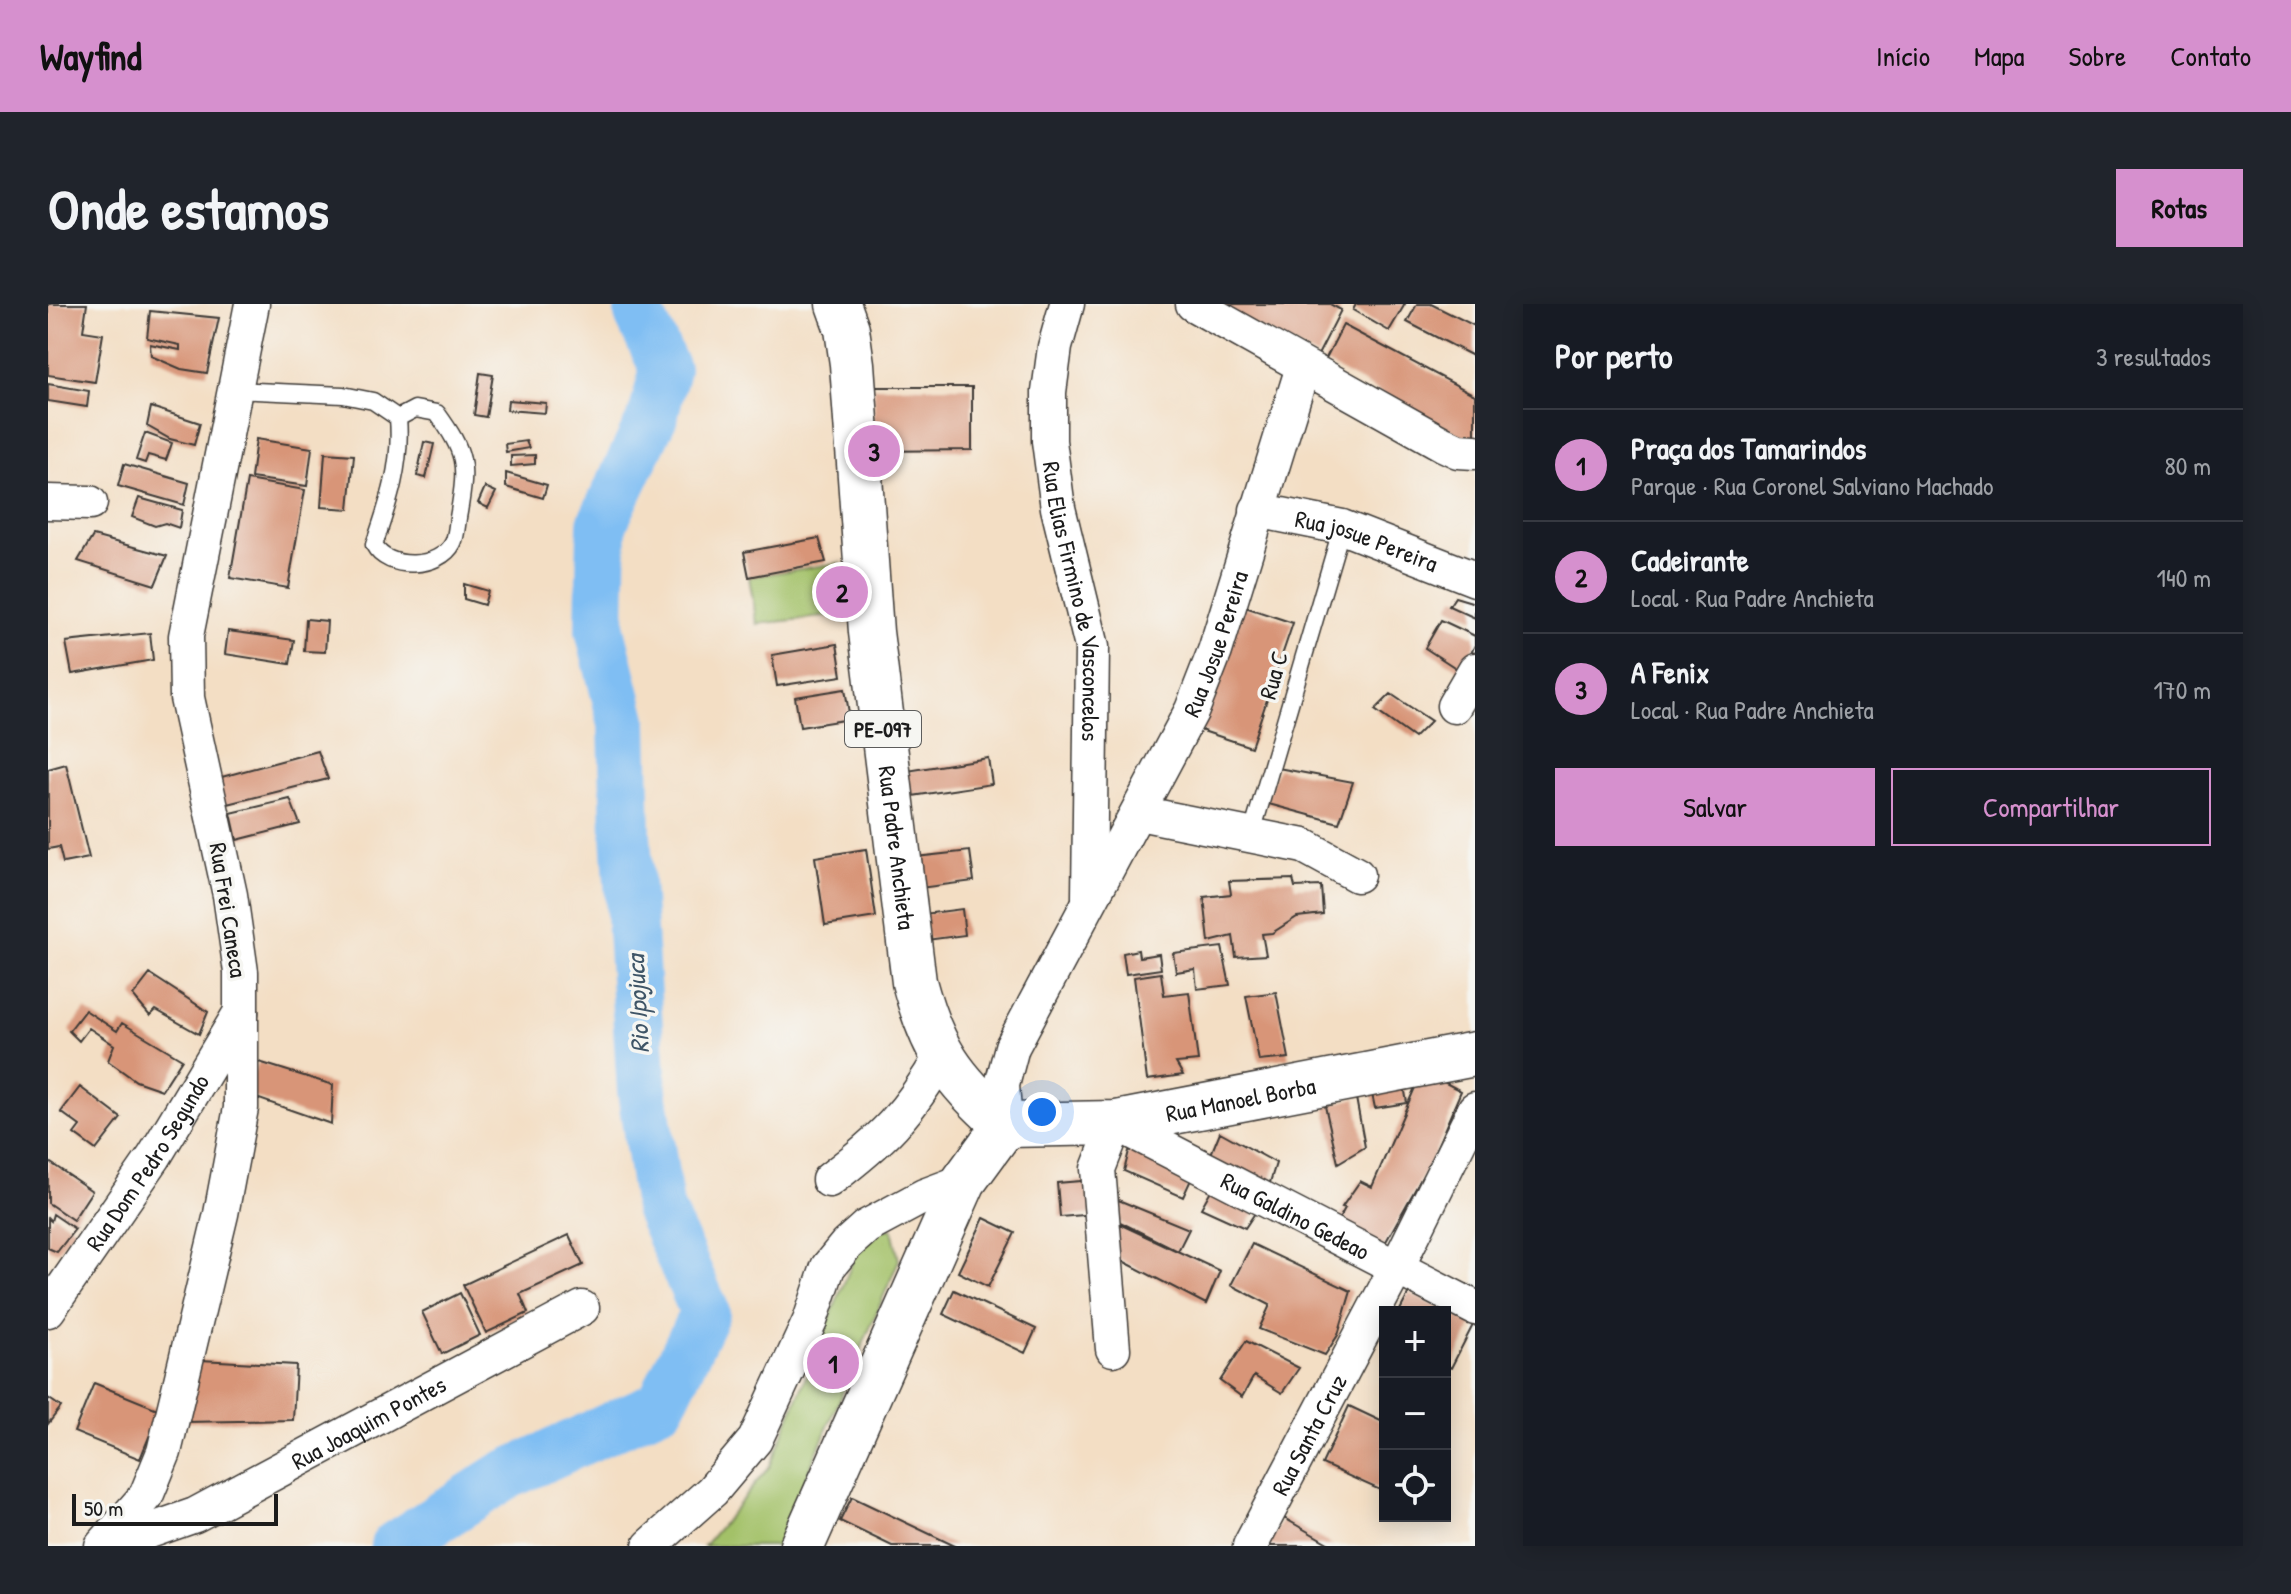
<!DOCTYPE html>
<html lang="pt">
<head>
<meta charset="utf-8">
<style>
	body { margin:0; font-family:"Patrick Hand",sans-serif; background:#20242c; color:#f1f3f6 }
	.controls { position:absolute; right:24px; bottom:24px; display:grid; overflow:hidden; border-radius:0px; box-shadow:0 4px 20px #0003 }
	.controls button { width:72px; height:72px; display:grid; place-items:center; padding:0; border:0; border-bottom:2px solid #363941; background:#171b24; color:#f1f3f6; font:40px sans-serif }
	.scale { position:absolute; left:24px; bottom:20px; width:206px; box-sizing:border-box; padding-left:8px; border:4px solid #1c1c1c; border-top:0; font-size:22px; line-height:28px; white-space:nowrap; color:#1c1c1c; -webkit-text-stroke:6px #f6f6f2; paint-order:stroke }
	.you { position:absolute; left:994px; top:808px; width:28px; height:28px; margin:-20px; border:6px solid #fff; border-radius:50%; background:#1a73e8; box-shadow:0 0 0 12px #1a73e833 }
	.badge { display:grid; place-items:center; width:52px; height:52px; border-radius:50%; background:#d690ce; color:#111; font-size:26px; font-weight:700 }
	.pin { position:absolute; translate:-50% -50%; border:4px solid #fff; box-shadow:0 2px 8px #0006 }
	.list { margin:0; padding:0; list-style:none }
	h2 { display:flex; justify-content:space-between; align-items:center; height:104px; margin:0; padding:0 32px; font-size:34px }
	h2 small { font-size:26px; font-weight:400; color:#9ea1a6 }
	.list li { display:grid; grid-template-columns:52px 1fr auto; gap:24px; align-items:center; box-sizing:border-box; height:112px; padding:0 32px; border-top:2px solid #363941 }
	.list b { display:block; font-size:30px; white-space:nowrap }
	.list p { margin:0; font-size:26px; white-space:nowrap; color:#9ea1a6 }
	.list em { font-size:26px; font-style:normal; color:#9ea1a6 }
	.actions { display:flex; gap:16px; padding:24px 32px }
	.actions a { flex:1; padding:18px 0; border:2px solid #d690ce; border-radius:0px; text-align:center; font-size:28px; color:#d690ce }
	.actions .main { background:#d690ce; color:#111 }
	.icon { flex:none; width:44px; height:44px; fill:none; stroke:currentColor; stroke-width:2; stroke-linecap:round; stroke-linejoin:round }
	.map { position:relative; flex:none; width:1427px; height:1242px; overflow:hidden; border-radius:0px }
	header { display:flex; align-items:center; gap:48px; box-sizing:border-box; height:112px; padding:0 40px; background:#d690ce; color:#111 }
	header strong { font-size:38px }
	nav { display:flex; gap:44px; margin-inline-start:auto; font-size:28px }
	.intro { display:flex; align-items:center; justify-content:space-between; box-sizing:border-box; height:192px; padding:0 48px }
	h1 { margin:0; font-size:56px }
	.button { padding:20px 36px; border-radius:0px; background:#d690ce; color:#111; font-size:28px; font-weight:700 }
	main { display:flex; gap:48px; padding:0 48px }
	aside { flex:1; background:#171b24; border-radius:0px; box-shadow:0 4px 20px #0003 }
	.map>svg:first-child { display:block }
	.green { fill:#a3c168; stroke:#606e42; stroke-width:2 }
	.lines { fill:none; stroke-linecap:round; stroke-linejoin:round }
	.river { stroke:#7fbef3; stroke-width:50 }
	.building { fill:#d89578 }
	.lane-casing { stroke:#3c3935; stroke-width:19 }
	.street-casing { stroke:#3c3935; stroke-width:37 }
	.secondary-casing { stroke:#3c3935; stroke-width:47 }
	.primary-casing { stroke:#3c3935; stroke-width:47 }
	.lane { stroke:#fff; stroke-width:16 }
	.street { stroke:#fff; stroke-width:34 }
	.secondary { stroke:#fff; stroke-width:44 }
	.primary { stroke:#fff; stroke-width:44 }
	.labels { text-anchor:middle; dominant-baseline:central; stroke-width:7; stroke-linejoin:round; paint-order:stroke }
	.shield { fill:#f6f6f2; stroke:#5d5d5c; stroke-width:2 }
	.shield-label { font-size:22px; font-weight:bold; fill:#1c1c1c }
	.street-label { font-size:24px; fill:#1c1c1c; stroke:#f6f6f2 }
	.water-label { font-size:26px; font-style:italic; fill:#3f5567; stroke:#f6f6f2 }
</style>
</head>
<body>
<header>
<strong>Wayfind</strong>
<nav><a>Início</a><a>Mapa</a><a>Sobre</a><a>Contato</a></nav>
</header>
<div class="intro"><h1>Onde estamos</h1><a class="button">Rotas</a></div>
<main>
<div class="map">
<svg width="1427" height="1242" viewBox="0 0 1427 1242">
	<rect width="100%" height="100%" fill="#f6f6f2"/>
	<filter id="ink" filterUnits="userSpaceOnUse"><feTurbulence type="fractalNoise" baseFrequency=".0125" numOctaves="2"/><feDisplacementMap in="SourceGraphic" scale="16" xChannelSelector="R" yChannelSelector="G"/><feConvolveMatrix kernelMatrix="1 2 1 2 8 2 1 2 1" color-interpolation-filters="sRGB"/></filter>
	<filter id="wash" filterUnits="userSpaceOnUse"><feTurbulence type="fractalNoise" baseFrequency=".006" numOctaves="4" result="noise"/><feDisplacementMap in="SourceGraphic" scale="32" xChannelSelector="R" yChannelSelector="G"/><feGaussianBlur stdDeviation="1.8" result="paint"/><feColorMatrix in="noise" values="0 0 0 0 0 0 0 0 0 0 0 0 0 0 0 0 0 1.4 0 .05"/><feComposite in="paint" operator="in"/></filter>
	<g filter="url(#wash)">
		<rect width="100%" height="100%" fill="#f3dec4"/>
		<path class="green" d="M792 259 801 310 709 320 701 273Z
			M844 925 851 956 729 1242H656L722 1162 817 927Z"/>
		<g class="lines">
			<path class="river" d="M347 1242 456 1172 613 1100 657 1008 611 904 594 787 578 530 575 420 552 326 554 220 605 112 617 65 591 10 592 0"/>
		</g>
		<g id="blocks">
			<path class="building" d="M0 0H39L35 27 55 30 47 78 0 71Z
				M1163 0H1282L1293 6 1269 53Z
				M1308 0H1357L1341 27 1305 6Z
				M1369 0H1383L1427 22V53L1359 18Z
				M102 7 171 14 159 69 133 65 103 52 102 40 132 46V41L99 34Z
				M1295 21 1427 91V139L1276 58Z
				M432 69 445 71 438 113 426 111Z
				M0 80 41 87 39 103 0 97Z
				M826 83H924V146L826 147Z
				M460 96 498 99 497 109 459 106Z
				M103 103 152 119 146 141 122 135 99 122Z
				M97 129 124 139 118 156 100 151 97 159 88 156Z
				M208 135 264 144 259 182 203 174Z
				M478 137 481 144 458 148 457 140Z
				M376 138 386 140 378 174 369 172Z
				M277 149 306 151 301 205 273 203Z
				M487 151V160L463 162V152Z
				M76 160 141 179 136 201 70 182Z
				M458 169 499 181 495 194 458 183Z
				M199 176 257 186 240 284 182 274Z
				M437 183 448 188 440 204 430 199Z
				M91 194 134 206 131 224 117 219 107 222 84 213Z
				M45 232 119 252 107 281 30 257Z
				M771 234 778 258 701 273 696 248Z
				M416 280 440 287 436 301 416 295Z
				M1407 293 1427 299V314L1401 302Z
				M1194 302 1245 319 1203 443 1152 426Z
				M258 315 279 317 277 348 256 347Z
				M1393 316 1427 332V341L1414 368 1377 344Z
				M180 327 246 336 242 360 177 350Z
				M102 329 105 356 24 370 18 338Z
				M789 340 794 372 729 382 724 351Z
				M797 385 802 415 752 423 747 393Z
				M1343 390 1383 417 1366 434 1327 406Z
				M270 447 280 475 176 501 170 474Z
				M940 454 944 480 851 494 853 468Z
				M18 460 41 554 15 559 11 543 0 545V465Z
				M1230 464 1305 478 1291 519 1217 499Z
				M242 495 252 520 189 536 183 509Z
				M818 545 828 613 777 621 767 553Z
				M922 547 926 577 872 584 868 553Z
				M1245 575 1247 583 1273 582 1275 610 1249 613 1224 629 1214 630 1218 651 1188 653 1185 632 1161 638 1156 593 1183 590 1181 577Z
				M914 605 917 631 879 636 875 610Z
				M1174 643 1182 681 1149 685 1147 665 1128 668 1125 649Z
				M1090 646 1091 653 1111 650 1113 665 1078 670 1075 649Z
				M1113 669 1116 691 1141 688 1150 757 1128 759 1135 771 1099 776 1086 673Z
				M102 670 160 708 151 730 108 706 102 712 85 692Z
				M1228 688 1241 754 1211 757 1198 692Z
				M37 706 69 727 74 719 134 755 114 786 88 777 60 757 66 741 41 724 31 737 21 727Z
				M211 758 285 781 283 820 194 789Z
				M1390 775 1413 787 1382 859 1331 950 1285 926 1297 904 1294 903 1312 877 1324 883 1369 779Z
				M1356 782 1359 799 1327 804 1324 790Z
				M32 783 73 814 48 846 26 830 32 822 13 808Z
				M1308 794 1317 843 1290 859 1277 802Z
				M1172 828 1228 859 1220 885 1161 855Z
				M1098 844 1146 869 1135 893 1076 867 1081 847Z
				M0 857 44 887 25 916 0 899Z
				M1045 876 1048 910 1012 913 1009 879Z
				M1166 881 1211 903 1197 924 1153 904Z
				M1068 895 1141 925 1130 947 1070 917Z
				M5 910 27 925 9 948 0 944V914L3 917Z
				M936 914 967 929 940 983 910 968Z
				M1065 917 1172 967 1158 1000 1069 954Z
				M521 931 535 961 472 990 480 1009 438 1029 415 981Z
				M1204 940 1303 987 1290 1031 1277 1051 1211 1025 1222 1001 1183 981Z
				M906 986 988 1025 977 1049 895 1010Z
				M412 989 432 1031 394 1050 374 1008Z
				M1361 989 1425 1021 1403 1064 1397 1061V1008H1351Z
				M1198 1037 1251 1064 1234 1089 1206 1072 1194 1093 1172 1077Z
				M152 1056 248 1061 245 1116 138 1118Z
				M46 1079 112 1106 92 1155 26 1128Z
				M0 1094 13 1103 0 1120Z
				M1301 1102 1337 1119V1175L1332 1186 1274 1160Z
				M804 1193 907 1242H844L792 1217Z
				M1236 1214 1285 1242H1220Z"/>
		</g>
	</g>
	<g filter="url(#ink)">
		<use href="#blocks" fill-opacity="0" stroke="#3c3935" stroke-width="2"/>
		<g class="lines">
			<defs>
				<path id="lane" d="M186 86 295 91 325 97 350 114
					M367 105 389 109C418 149 419 160 411 208 409 217 409 231 405 239 392 265 339 267 326 241 341 198 354 160 350 114Z
					M1203 532 1294 223"/>
				<g id="street">
					<path id="s1" d="M1019 0 1007 43 1001 88V137L1010 204 1044 343 1041 593"/>
					<path d="M1145 0 1395 140 1410 147 1427 148"/>
					<path d="M0 198 42 199"/>
					<path id="s2" d="M1209 206 1294 223 1427 275"/>
					<path d="M1406 402 1427 366"/>
					<path d="M1091 509 1256 542 1309 571"/>
					<path id="s3" d="M957 821 954 781 964 743 1144 406 1167 347 1255 63"/>
					<path d="M781 876C834 836 861 810 894 751"/>
					<path id="s4" d="M0 1006 106 853 193 708"/>
					<path id="s5" d="M1065 1045 1050 865 1068 819 1427 1004"/>
					<path d="M54 1242 98 1192 116 1148 173 910 193 804V668L182 591 139 394 138 332 204 0"/>
					<path id="s6" d="M59 1242 147 1211 534 1004"/>
					<path d="M602 1242 664 1187 707 1136 762 1017 780 963 798 941 818 923 876 892 916 877"/>
					<path id="s7" d="M1202 1242 1348 965 1427 805"/>
				</g>
				<path id="secondary" d="M754 1242 916 877 957 821"/>
				<g id="primary">
					<path id="s8" d="M790 0 799 25 804 60 823 328 866 678C884 745 904 775 957 821L1068 819 1427 750"/>
				</g>
			</defs>
			<use href="#lane" class="lane-casing"/>
			<use href="#street" class="street-casing"/>
			<use href="#secondary" class="secondary-casing"/>
			<use href="#primary" class="primary-casing"/>
			<use href="#lane" class="lane"/>
			<use href="#street" class="street"/>
			<use href="#secondary" class="secondary"/>
			<use href="#primary" class="primary"/>
		</g>
	</g>
	<g class="labels">
		<rect class="shield" x="797" y="407" width="76" height="36" rx="6"/>
		<g class="shield-label">
			<text x="835" y="425">PE-097</text>
		</g>
		<g class="street-label">
			<text stroke="none"><textPath href="#s2" startOffset="114">Rua josue Pereira</textPath></text>
			<text stroke="none"><textPath href="#s1" startOffset="302">Rua Elias Firmino de Vasconcelos</textPath></text>
			<text stroke="none"><textPath href="#s3" startOffset="532">Rua Josue Pereira</textPath></text>
			<text transform="translate(1225 371) rotate(-74)">Rua C</text>
			<text stroke="none"><textPath href="#s8" startOffset="548">Rua Padre Anchieta</textPath></text>
			<text transform="translate(181 606) rotate(81)">Rua Frei Caneca</text>
			<text stroke="none"><textPath href="#s8" startOffset="1094">Rua Manoel Borba</textPath></text>
			<text stroke="none"><textPath href="#s4" startOffset="178">Rua Dom Pedro Segundo</textPath></text>
			<text stroke="none"><textPath href="#s5" startOffset="432">Rua Galdino Gedeao</textPath></text>
			<text stroke="none"><textPath href="#s6" startOffset="290">Rua Joaquim Pontes</textPath></text>
			<text stroke="none"><textPath href="#s7" startOffset="126">Rua Santa Cruz</textPath></text>
		</g>
		<g class="water-label">
			<text transform="translate(589 700) rotate(-93)">Rio Ipojuca</text>
		</g>
	</g>
</svg>
<div class="controls">
<button>+</button>
<button>−</button>
<button><svg class="icon" aria-label="locate" viewBox="0 0 24 24"><circle cx="12" cy="12" r="6"/><path d="M12 2v4M12 18v4M2 12h4M18 12h4"/></svg></button>
</div>
<div class="scale">50 m</div>
<div class="you"></div>
<div class="pin badge" style="left:785px;top:1059px">1</div>
<div class="pin badge" style="left:794px;top:288px">2</div>
<div class="pin badge" style="left:826px;top:147px">3</div>
</div>
<aside>
<h2>Por perto<small>3 resultados</small></h2>
<ul class="list">
<li><span class="badge">1</span><div><b>Praça dos Tamarindos</b><p>Parque · Rua Coronel Salviano Machado</p></div><em>80 m</em></li>
<li><span class="badge">2</span><div><b>Cadeirante</b><p>Local · Rua Padre Anchieta</p></div><em>140 m</em></li>
<li><span class="badge">3</span><div><b>A Fenix</b><p>Local · Rua Padre Anchieta</p></div><em>170 m</em></li>
</ul>
<div class="actions"><a class="main">Salvar</a><a>Compartilhar</a></div>
</aside>
</main>
</body>
</html>
